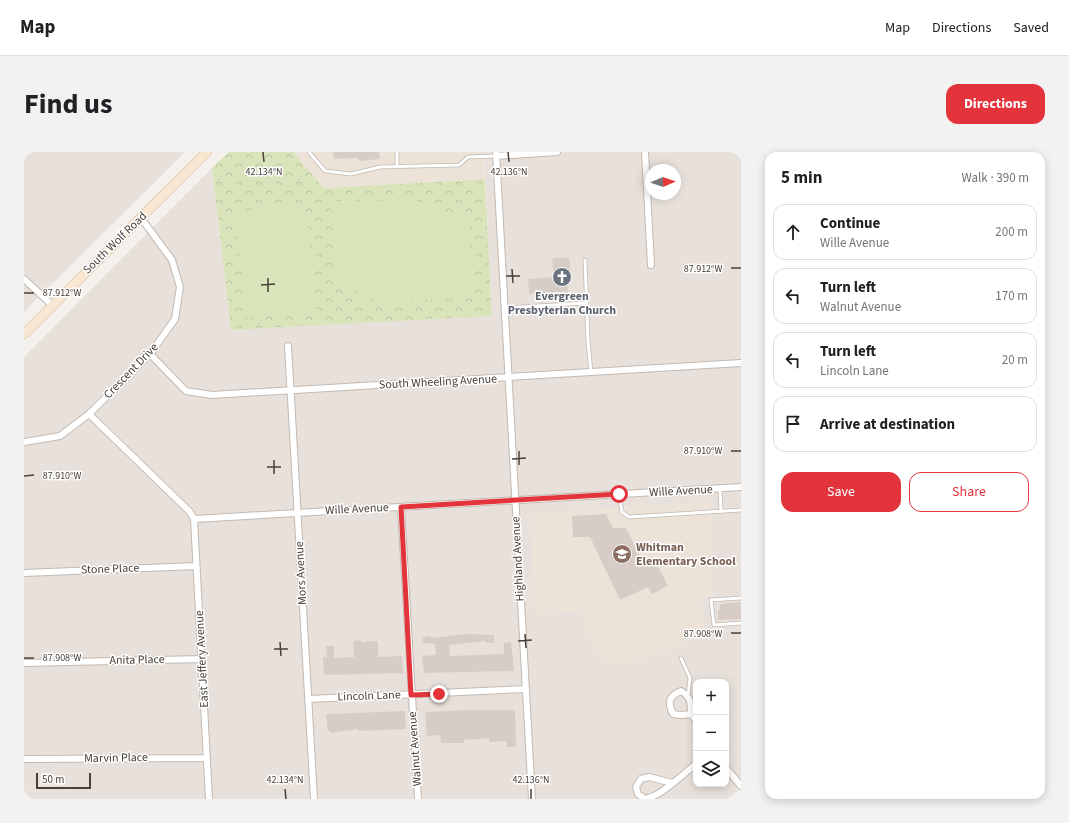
<!DOCTYPE html>
<html lang="en">
<head>
<meta charset="utf-8">
<style>
	body { margin:0; font-family:"Source Sans 3",sans-serif; background:#f2f2f2; color:#202124 }
	.controls { position:absolute; right:12px; bottom:12px; display:grid; overflow:hidden; border-radius:8px; box-shadow:0 2px 10px #0003 }
	.controls button { width:36px; height:36px; display:grid; place-items:center; padding:0; border:0; border-bottom:1px solid #e0e0e0; background:#fff; color:#202124; font:20px sans-serif }
	.compass { position:absolute; left:621px; top:12px; width:36px; height:36px; border-radius:50%; background:#fff; box-shadow:0 2px 10px #0003; rotate:88deg }
	.scale { position:absolute; left:12px; bottom:10px; width:55px; box-sizing:border-box; padding-left:4px; border:2px solid #48403a; border-top:0; font-size:11px; line-height:14px; white-space:nowrap; color:#48403a; -webkit-text-stroke:3px #fff; paint-order:stroke }
	.stop { position:absolute; width:12px; height:12px; margin:-9px; border:3px solid #e3343b; border-radius:50%; background:#fff }
	.stop.end { background:#e3343b; border-color:#fff; box-shadow:0 1px 4px #0008 }
	.list { margin:0; padding:0; list-style:none }
	h2 { display:flex; justify-content:space-between; align-items:center; height:52px; margin:0; padding:0 16px; font-size:17px }
	h2 small { font-size:13px; font-weight:400; color:#757577 }
	.list li { display:grid; grid-template-columns:26px 1fr auto; gap:12px; align-items:center; box-sizing:border-box; height:56px; margin:0 8px 8px; padding:0 8px; border:1px solid #e0e0e0; border-radius:12px }
	.list b { display:block; font-size:15px; white-space:nowrap }
	.list p { margin:0; font-size:13px; white-space:nowrap; color:#757577 }
	.list em { font-size:13px; font-style:normal; color:#757577 }
	.actions { display:flex; gap:8px; padding:12px 16px }
	.actions a { flex:1; padding:9px 0; border:1px solid #e3343b; border-radius:12px; text-align:center; font-size:14px; color:#e3343b }
	.actions .main { background:#e3343b; color:#fff }
	.icon { flex:none; width:22px; height:22px; fill:none; stroke:currentColor; stroke-width:2; stroke-linecap:round; stroke-linejoin:round }
	.map { position:relative; flex:none; width:717px; height:647px; overflow:hidden; border-radius:12px }
	header { display:flex; align-items:center; gap:24px; box-sizing:border-box; height:56px; padding:0 20px; background:#fff; border-bottom:1px solid #e0e0e0 }
	header strong { font-size:19px }
	nav { display:flex; gap:22px; margin-inline-start:auto; font-size:14px }
	.intro { display:flex; align-items:center; justify-content:space-between; box-sizing:border-box; height:96px; padding:0 24px }
	h1 { margin:0; font-size:28px }
	.button { padding:10px 18px; border-radius:12px; background:#e3343b; color:#fff; font-size:14px; font-weight:700 }
	main { display:flex; gap:24px; padding:0 24px }
	aside { flex:1; background:#fff; border-radius:12px; box-shadow:0 2px 10px #0003 }
	.map>svg:first-child { display:block }
	.residential { fill:#e8e1db; fill-rule:evenodd }
	.education { fill:#ece2d8 }
	.forest { fill:url(#forest-crowns) }
	.pitch { fill:#d9e4ba }
	.building { fill:#d8cdc6 }
	.lines { fill:none; stroke-linecap:round; stroke-linejoin:round }
	.lane-casing { stroke:#c2b9b2; stroke-width:4.5 }
	.street-casing { stroke:#c2b9b2; stroke-width:8 }
	.secondary-casing { stroke:#cfbaa1; stroke-width:10 }
	.lane { stroke:#fff; stroke-width:3 }
	.street { stroke:#fff; stroke-width:6 }
	.secondary { stroke:#f9e8d1; stroke-width:9 }
	.route { stroke:#e3343b; stroke-width:5 }
	.ticks { fill:none; stroke:#48403a; stroke-width:1.5 }
	.labels { text-anchor:middle; dominant-baseline:central; stroke-width:3; stroke-linejoin:round; paint-order:stroke }
	.street-label { font-size:12px; fill:#48403a; stroke:#fff }
	.worship-label { font-size:12px; font-weight:bold; fill:#5b616d; stroke:#fff }
	.education-label { font-size:12px; font-weight:bold; fill:#785e54; stroke:#fff; text-anchor:start }
	.ticks-label { font-size:10px; text-anchor:middle; fill:#48403a; stroke:#fff; stroke-width:3; stroke-linejoin:round; paint-order:stroke }
</style>
</head>
<body>
<header>
<strong>Map</strong>
<nav><a>Map</a><a>Directions</a><a>Saved</a></nav>
</header>
<div class="intro"><h1>Find us</h1><a class="button">Directions</a></div>
<main>
<div class="map">
<svg width="717" height="647" viewBox="0 0 717 647">
	<defs>
		<pattern id="forest-crowns" width="20" height="18" patternUnits="userSpaceOnUse"><rect width="20" height="18" fill="#d9e4ba"/><path d="M2 6a3 3 0 1 1 6 0M12 15a3 3 0 1 1 6 0" fill="none" stroke="#bcc5a1"/></pattern>
	</defs>
	<rect width="100%" height="100%" fill="#f4f0ec"/>
	<path class="residential" d="M0 0H161L0 160Z
		M460 0H717V636L704 647H0V205L188 16 207 178 468 163ZM627 18H651V42H627ZM672 530H702V632H672Z"/>
	<path class="education" d="M269 0H460L461 27 300 36Z
		M689 349V444L677 445 680 485 609 511H582L562 482 557 459 511 463 506 361Z"/>
	<path class="forest" d="M205 0H269L300 36 461 27 468 164 207 178 188 16Z"/>
	<path class="pitch" d="M393 48V60L407 54 411 64 445 62 449 146 360 150V142L339 151 331 134 310 135 308 52 311 49Z
		M281 52 293 159 222 166 211 60Z"/>
	<path class="building" d="M309 0H355L356 7 335 9 334 6 310 7Z
		M528 106H545L547 126H543L544 143 534 144V140L505 142 504 127 530 125Z
		M582 362 589 376H602L619 410 626 407 629 412 632 410 644 434 628 442 624 435 596 448 566 385H549L548 364Z
		M717 450V467L694 468V458H696V452Z
		M443 482 470 483V491H462V489L425 493 426 504 480 502V491L487 490 490 519 400 521 398 504 412 503 411 492 399 491V485L407 484V486Z
		M337 488V490L354 489V505L378 504 379 521 300 523 299 505H303L302 494H310V506L330 505 329 489Z
		M445 558H491L492 595H483L482 589 465 590V586L440 588V591H417L416 583 403 584 401 560Z
		M381 559 382 577 334 579V577L306 581V579H304L302 562Z"/>
	<g class="lines">
		<defs>
			<path id="lane" d="M285 0 301 19 327 22 356 15 435 13 444 5 472 4
				M373 0V15
				M561 108 564 190 567 220
				M480 156 562 151
				M696 337 697 359
				M595 342 598 360 605 365 717 358
				M717 446 687 448 690 473 717 471
				M657 506 666 526 664 543"/>
			<path id="street" d="M472 0 508 647
				M621 0 627 113
				M472 4 533 0
				M0 127 28 153
				M264 194 290 647
				M126 202 162 239 188 243 717 211
				M65 262 166 360 170 367 185 647
				M0 290 36 284 65 262 126 202 151 167 156 135 148 108 117 66
				M377 355 394 647
				M170 367 717 335
				M0 421 172 414
				M0 511 178 507
				M657 539C667 545 667 551 667 562L657 563 649 562C643 550 645 544 657 539Z
				M284 547 502 537
				M667 562 672 569
				M0 607 183 606
				M702 616 717 634
				M648 631 625 625 617 627 612 635 614 642 621 647C636 645 659 622 672 612"/>
			<path id="secondary" d="M0 182 183 0"/>
		</defs>
		<use href="#lane" class="lane-casing"/>
		<use href="#street" class="street-casing"/>
		<use href="#secondary" class="secondary-casing"/>
		<use href="#lane" class="lane"/>
		<use href="#street" class="street"/>
		<use href="#secondary" class="secondary"/>
	</g>
	<g class="lines">
		<path class="route" d="M415 542 387 543 377 355 595 342"/>
	</g>
	<path class="ticks" d="M239 0 240 10M484 0 485 10M707 116H717M488 117 489 131M482 124H496M244 126V140M237 133 251 132M0 141H10M495 299V313M707 299H717M488 307 502 306M250 308V322M243 315H257M0 324 10 323M707 481H717M501 482 502 496M494 489 508 488M256 490 257 504M250 497H264M0 506H10M261 637 262 647M507 637V647"/>
	<defs>
		<symbol id="church-disc" viewBox="-11 -11 22 22"><circle r="9.5" fill="#6b7280" stroke="#fff"/><path d="M-1.2-6h2.4v3.5h3.3v2.4h-3.3V6h-2.4V-.1h-3.3v-2.4h3.3Z" fill="#fff"/></symbol>
		<symbol id="school-disc" viewBox="-11 -11 22 22"><circle r="9.5" fill="#8d6e63" stroke="#fff"/><path d="M0-5L7-2L0 1L-7-2ZM-4 1L0 2.5L4 1V4Q0 6-4 4Z" fill="#fff"/></symbol>
	</defs>
	<g fill-rule="evenodd">
		<use href="#church-disc" x="527" y="114" width="22" height="22"/>
		<use href="#school-disc" x="587" y="391" width="22" height="22"/>
	</g>
	<g class="labels">
		<g class="street-label">
			<text transform="translate(91 91) rotate(-44)">South Wolf Road</text>
			<text transform="translate(107 219) rotate(-46)">Crescent Drive</text>
			<text transform="translate(414 230) rotate(-3)">South Wheeling Avenue</text>
			<text transform="translate(657 339) rotate(-3)">Wille Avenue</text>
			<text transform="translate(333 357) rotate(-3)">Wille Avenue</text>
			<text transform="translate(494 407) rotate(-93)">Highland Avenue</text>
			<text transform="translate(86 417) rotate(-2)">Stone Place</text>
			<text transform="translate(277 421) rotate(-93)">Mors Avenue</text>
			<text transform="translate(178 507) rotate(-93)">East Jeffery Avenue</text>
			<text transform="translate(113 508) rotate(-1)">Anita Place</text>
			<text transform="translate(345 544) rotate(-2)">Lincoln Lane</text>
			<text transform="translate(391 597) rotate(-94)">Walnut Avenue</text>
			<text transform="translate(92 606) rotate(-1)">Marvin Place</text>
		</g>
		<g class="worship-label">
			<text x="538" y="144">Evergreen<tspan x="538" dy="14">Presbyterian Church</tspan></text>
		</g>
		<g class="education-label">
			<text x="612" y="395">Whitman<tspan x="612" dy="14">Elementary School</tspan></text>
		</g>
	</g>
	<g class="ticks-label">
		<text x="240" y="23">42.134°N</text>
		<text x="485" y="23">42.136°N</text>
		<text x="679" y="120">87.912°W</text>
		<text x="38" y="144">87.912°W</text>
		<text x="679" y="302">87.910°W</text>
		<text x="38" y="327">87.910°W</text>
		<text x="679" y="485">87.908°W</text>
		<text x="38" y="509">87.908°W</text>
		<text x="261" y="631">42.134°N</text>
		<text x="507" y="631">42.136°N</text>
	</g>
</svg>
<div class="controls">
<button>+</button>
<button>−</button>
<button><svg class="icon" aria-label="layers" viewBox="0 0 24 24"><path d="M12 4l9 5-9 5-9-5zM3 14l9 5 9-5"/></svg></button>
</div>
<svg class="compass" viewBox="-18 -18 36 36"><path d="M0-13l5 13h-10z" fill="#e53935"/><path d="M0 13l5-13h-10z" fill="#757577"/></svg>
<div class="scale">50 m</div>
<div class="stop" style="left:595px;top:342px"></div>
<div class="stop end" style="left:415px;top:542px"></div>
</div>
<aside>
<h2>5 min<small>Walk · 390 m</small></h2>
<ul class="list">
<li><svg class="icon" aria-label="ahead" viewBox="0 0 24 24"><path d="M12 20V5M6 11l6-6 6 6"/></svg><div><b>Continue</b><p>Wille Avenue</p></div><em>200 m</em></li>
<li><svg class="icon" aria-label="left" viewBox="0 0 24 24"><path d="M17 20v-9H6M10 6l-5 5 5 5"/></svg><div><b>Turn left</b><p>Walnut Avenue</p></div><em>170 m</em></li>
<li><svg class="icon" aria-label="left" viewBox="0 0 24 24"><path d="M17 20v-9H6M10 6l-5 5 5 5"/></svg><div><b>Turn left</b><p>Lincoln Lane</p></div><em>20 m</em></li>
<li><svg class="icon" aria-label="arrive" viewBox="0 0 24 24"><path d="M6 21V4h12l-3 4 3 4H6"/></svg><div><b>Arrive at destination</b></div></li>
</ul>
<div class="actions"><a class="main">Save</a><a>Share</a></div>
</aside>
</main>
</body>
</html>
